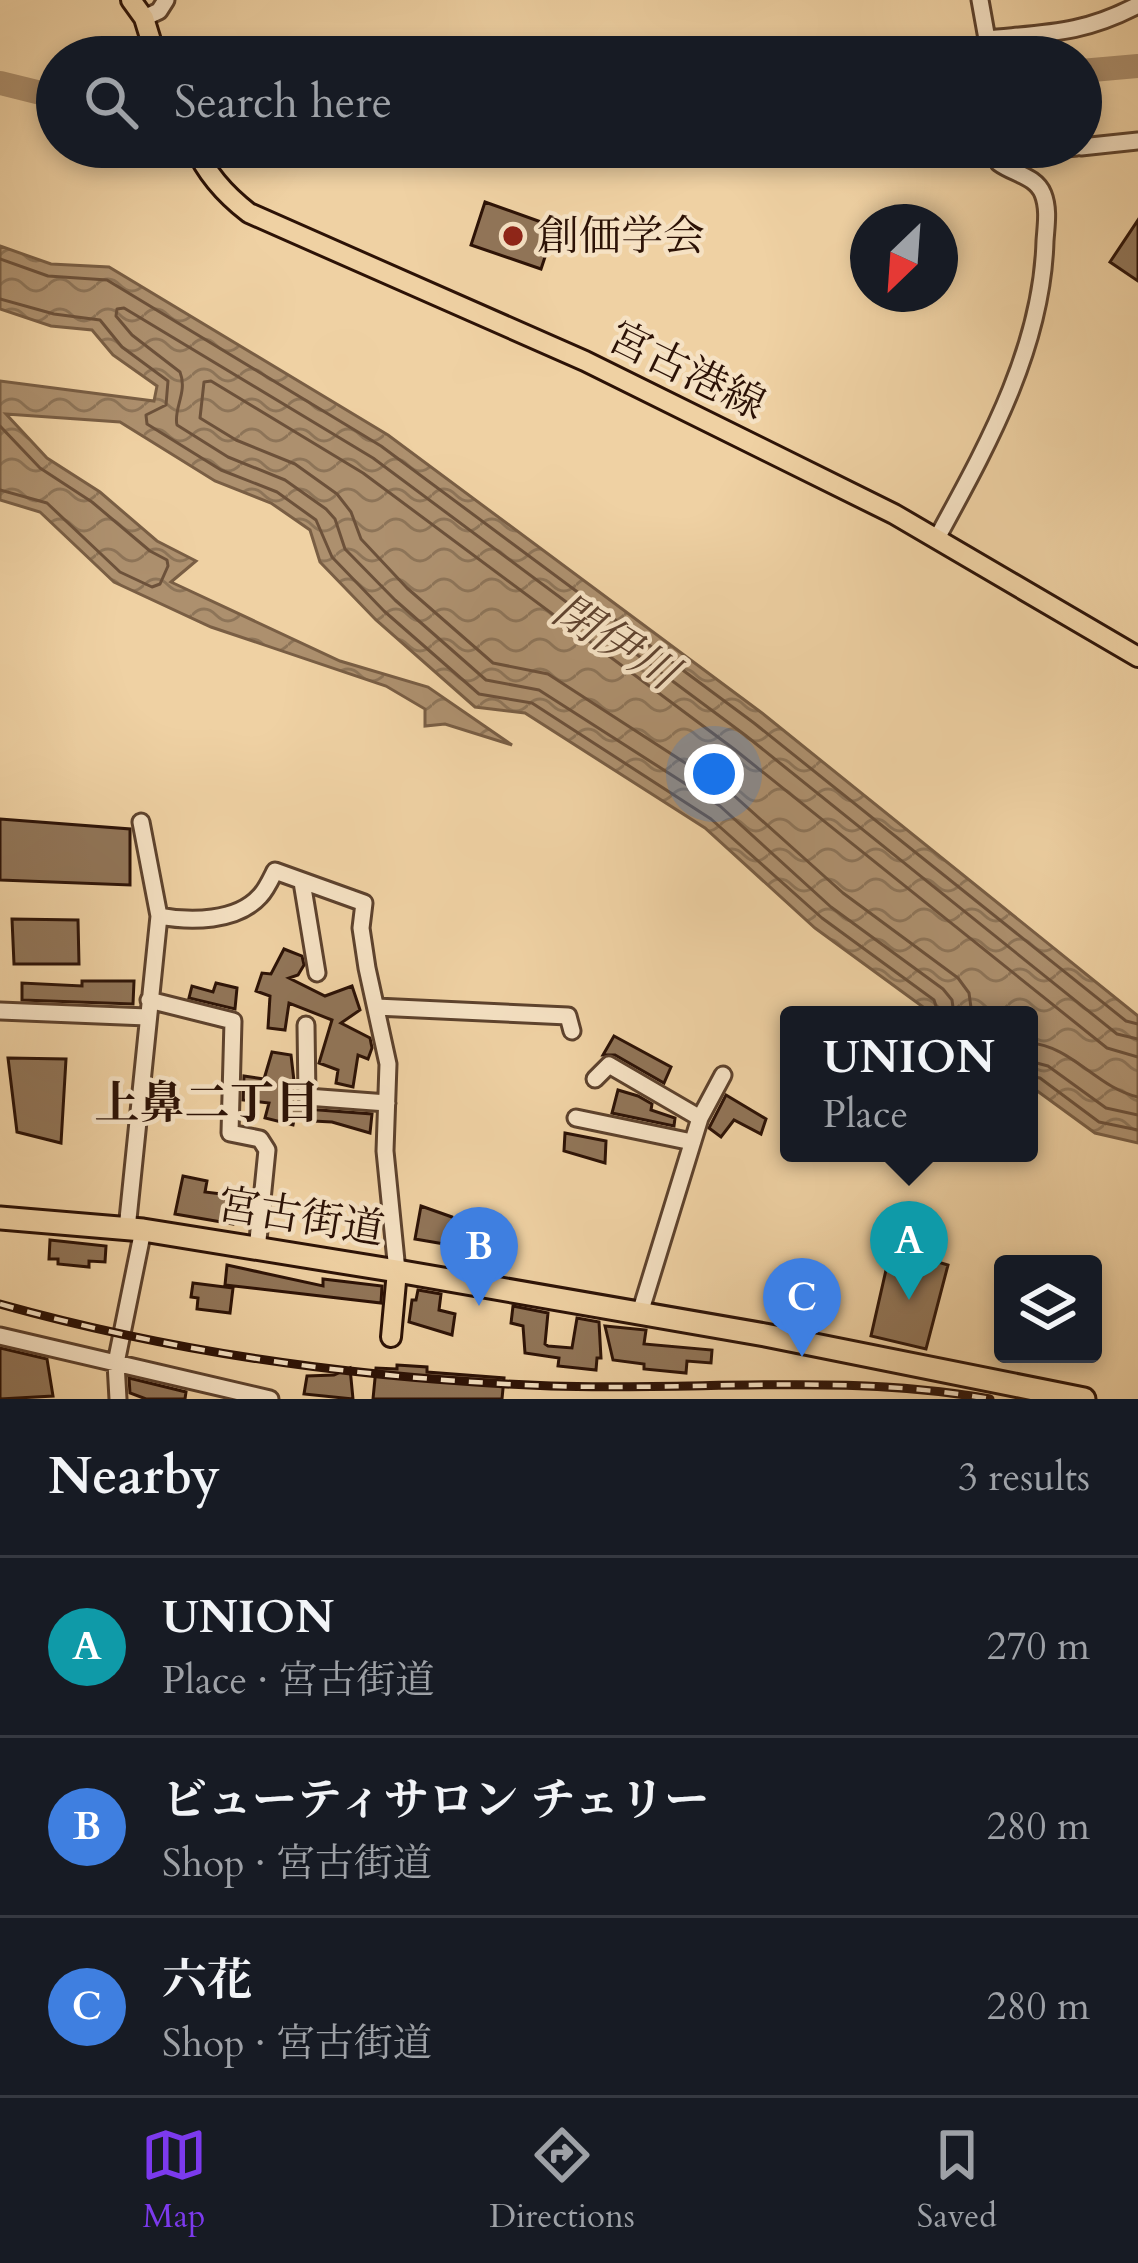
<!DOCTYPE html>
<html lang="en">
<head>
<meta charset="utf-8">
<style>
	body { margin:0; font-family:Cardo,"Noto Serif JP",serif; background:#20242c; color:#f1f3f6 }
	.controls { position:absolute; right:36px; bottom:36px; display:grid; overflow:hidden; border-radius:12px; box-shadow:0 6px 18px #0003 }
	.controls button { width:108px; height:108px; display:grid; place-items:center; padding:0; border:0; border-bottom:3px solid #363941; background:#171b24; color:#f1f3f6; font:60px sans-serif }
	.compass { position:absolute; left:850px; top:204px; width:108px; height:108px; border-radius:50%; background:#171b24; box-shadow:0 6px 18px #0003; rotate:205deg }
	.you { position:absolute; left:714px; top:774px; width:42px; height:42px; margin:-30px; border:9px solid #fff; border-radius:50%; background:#1a73e8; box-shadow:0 0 0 18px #1a73e833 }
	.badge { display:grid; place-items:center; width:78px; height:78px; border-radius:50%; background:#7c3aed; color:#fff; font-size:39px; font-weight:700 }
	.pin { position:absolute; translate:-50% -99px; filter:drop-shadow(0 3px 6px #0008) }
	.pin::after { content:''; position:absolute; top:63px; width:42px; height:36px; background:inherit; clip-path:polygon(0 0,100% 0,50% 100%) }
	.popup { position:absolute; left:780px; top:1006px; width:258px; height:156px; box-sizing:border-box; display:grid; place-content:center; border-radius:12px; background:#171b24; filter:drop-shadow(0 3px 9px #0005); font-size:39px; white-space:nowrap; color:#9ea1a6 }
	.popup b { font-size:45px; color:#f1f3f6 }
	.popup::after { content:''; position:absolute; left:50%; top:100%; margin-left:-24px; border:24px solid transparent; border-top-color:#171b24 }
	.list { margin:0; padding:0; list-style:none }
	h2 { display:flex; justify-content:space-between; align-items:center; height:156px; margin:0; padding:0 48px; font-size:51px }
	h2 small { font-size:39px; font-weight:400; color:#9ea1a6 }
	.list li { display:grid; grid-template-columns:78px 1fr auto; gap:36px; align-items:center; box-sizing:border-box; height:180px; padding:0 48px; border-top:3px solid #363941 }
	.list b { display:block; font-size:45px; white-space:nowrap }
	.list p { margin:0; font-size:39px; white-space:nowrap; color:#9ea1a6 }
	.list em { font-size:39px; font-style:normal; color:#9ea1a6 }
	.icon { flex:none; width:66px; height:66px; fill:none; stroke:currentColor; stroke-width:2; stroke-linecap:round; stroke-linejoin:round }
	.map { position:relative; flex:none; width:1138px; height:1399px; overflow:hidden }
	.search { position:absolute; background:#171b24; box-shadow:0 6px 18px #0003; left:36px; right:36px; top:36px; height:132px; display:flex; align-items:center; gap:30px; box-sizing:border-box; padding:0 42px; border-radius:66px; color:#9ea1a6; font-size:45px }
	.sheet { height:696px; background:#171b24 }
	nav { display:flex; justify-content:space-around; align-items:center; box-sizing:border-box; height:168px; border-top:3px solid #363941; background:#171b24; font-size:33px; color:#9ea1a6 }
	nav a { display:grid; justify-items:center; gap:6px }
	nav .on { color:#7c3aed }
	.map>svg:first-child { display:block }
	.water { fill:url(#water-waves); stroke:#795e44; stroke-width:3 }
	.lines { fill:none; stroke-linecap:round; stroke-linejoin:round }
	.shore { stroke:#6c513a; stroke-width:3 }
	.river { stroke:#ad906e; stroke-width:24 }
	.building { fill:#917558; stroke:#2c1206; stroke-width:3 }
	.minor-casing { stroke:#5d422d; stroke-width:21 }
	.major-casing { stroke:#2c1206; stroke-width:24 }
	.highway-casing { stroke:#2c1206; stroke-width:27 }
	.minor { stroke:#f5e1c3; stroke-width:15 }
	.major { stroke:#efd1a3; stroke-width:18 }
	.highway { stroke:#efd1a3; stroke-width:21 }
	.rail-casing { stroke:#2c1206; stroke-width:9 }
	.rail { stroke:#f5e1c3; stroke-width:4.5; stroke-dasharray:14; stroke-linecap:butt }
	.poi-dot { fill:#8f2418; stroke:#f5e1c3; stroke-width:4.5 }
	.labels { text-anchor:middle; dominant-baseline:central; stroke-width:9; stroke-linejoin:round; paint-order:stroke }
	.poi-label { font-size:42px; fill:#2c1206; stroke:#f5e1c3; text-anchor:start }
	.street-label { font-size:42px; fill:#2c1206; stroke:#f5e1c3 }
	.water-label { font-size:45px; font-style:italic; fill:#604430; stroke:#f5e1c3 }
	.neighbourhood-label { font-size:45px; font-weight:bold; fill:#2c1206; stroke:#f5e1c3 }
</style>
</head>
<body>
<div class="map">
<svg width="1138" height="1399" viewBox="0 0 1138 1399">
	<defs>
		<pattern id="water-waves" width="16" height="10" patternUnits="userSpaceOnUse" patternTransform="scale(3)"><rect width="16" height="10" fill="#ad906e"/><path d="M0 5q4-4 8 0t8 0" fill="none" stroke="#8d7458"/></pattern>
	</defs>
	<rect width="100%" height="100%" fill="#efd1a3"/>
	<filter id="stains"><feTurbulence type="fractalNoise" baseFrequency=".00167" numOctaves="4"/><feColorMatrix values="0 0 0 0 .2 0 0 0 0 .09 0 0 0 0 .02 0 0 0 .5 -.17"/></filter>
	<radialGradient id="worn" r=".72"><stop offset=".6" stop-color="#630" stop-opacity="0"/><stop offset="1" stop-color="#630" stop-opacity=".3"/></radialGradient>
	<path class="water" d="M0 246 51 264 109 267 388 435 762 713 1138 1016V1143L1095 1133 1029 1085V1015H934L815 928 705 828 525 713 475 707 376 620 320 562 310 530 271 503 215 481 120 422 6 414 47 458 100 492 157 541 196 561 171 582 340 661 428 687 512 745 445 724 425 726V709L386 686 211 627 114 582 40 512 0 500V381L154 401 157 386 113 355 92 330 51 326 0 309Z"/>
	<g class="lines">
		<path class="shore" d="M0 259 48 276 107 280 381 446 754 723 1126 1021 1138 1024
			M0 299 54 314 100 320 122 347 168 381 166 405 146 415 147 424 221 470 277 492 316 520 332 557 384 611 479 694 532 703 711 819 822 918 934 1000 939 1015
			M0 426 40 468 92 502 150 551 167 560 168 566 160 584 152 587 120 572 47 503 0 490
			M954 1015 952 1000 943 989 831 907 720 806 539 690 486 680 395 600 345 549 335 519 326 509 285 480 228 457 177 425C173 409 188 392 180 372L132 335 116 316 117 309 124 308 373 458 745 735 1117 1034 1138 1039
			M972 1015 969 993 958 978 843 893 730 792 548 674 493 663 407 588 361 539 351 512 337 494 295 464 236 440 200 418 204 382 211 381 363 473 734 749 1107 1048 1138 1057
			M1029 1043C1071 1045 1097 1088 1138 1097
			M1029 1061 1048 1066 1106 1108 1138 1115
			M1029 1076 1040 1078 1099 1122 1138 1130"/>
		<path class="river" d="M1081 71 1138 66
			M0 83 57 97"/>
	</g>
	<path class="building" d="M485 202 555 227 541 269 471 245Z
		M1138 220V281L1110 262Z
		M0 819 130 829V885L0 880Z
		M12 919 78 920 79 964H14Z
		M284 949 302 956 304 965 298 975 289 978 325 996 352 986 360 1010 341 1023 370 1038 372 1048 368 1059 358 1055 353 1087 336 1083 338 1070 319 1063 332 1020 289 1003 285 1030 268 1028 270 996 256 991 262 973 271 974Z
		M82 981H134L133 1004 22 1000V983L82 986Z
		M216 983 237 988 235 1009 189 998 192 986 213 992Z
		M614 1036 671 1067 664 1083 615 1055H603Z
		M272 1052 291 1055 294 1081 290 1100 306 1109 372 1114 370 1133 332 1122 294 1120 293 1125 265 1118 269 1103 243 1100 244 1076 264 1079Z
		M8 1058 66 1059 61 1143 17 1132Z
		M618 1090 638 1096 652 1104 651 1110 675 1118 674 1126 612 1113Z
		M726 1095 766 1119 761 1134 734 1120 721 1137 709 1128Z
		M565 1133 606 1141 605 1163 564 1151Z
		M183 1176 207 1181 205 1192 238 1196 233 1224 175 1214Z
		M421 1206 452 1217 454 1226 473 1227 471 1263 454 1259 456 1246 415 1239Z
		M50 1240 106 1246 105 1262 89 1261V1267L58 1264V1259H49Z
		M891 1248 948 1265 926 1349 871 1336Z
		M227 1265 323 1286V1279L382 1286 381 1303 225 1285Z
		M193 1283 233 1288 230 1313 197 1309 198 1298 191 1297Z
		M418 1290 441 1294 439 1310 455 1314 452 1335 409 1322 412 1300H416Z
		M513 1306 548 1313 545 1344 548 1346 572 1348 577 1318 599 1322 601 1358H597L596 1370 558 1366 559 1358 525 1353 523 1326 511 1323Z
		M605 1326 646 1330 644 1344 712 1350 711 1363 687 1361 686 1373 644 1369V1364L613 1360Z
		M0 1348 47 1359 53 1396 0 1399Z
		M397 1365 427 1367V1372L504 1378 502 1399H373L376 1368 397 1369Z
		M350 1368 353 1399 304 1394 307 1376 334 1375Z
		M129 1378 186 1392 185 1399H146L130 1393Z"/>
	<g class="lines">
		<defs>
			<path id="minor" d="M980 0 987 39C1047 33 1083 34 1138 5
				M144 18 159 11 166 0
				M1081 147 1138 141
				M999 163 1034 151 1077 147
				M937 538C987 446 1042 349 1045 241 1046 226 1049 209 1043 194 1036 176 1014 174 999 163L995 147
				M302 882 317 973
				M159 916C190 922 237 922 260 896 266 890 271 879 275 871L364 903 361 928 367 968 388 1064 385 1151 397 1271
				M149 1000 233 1021 230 1133 260 1139 267 1150 257 1250
				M376 1007 568 1016 572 1031
				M0 1011 147 1017
				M306 1025 307 1097 387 1103
				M595 1079 609 1065 700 1118
				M576 1118 692 1142
				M127 1229 159 916 141 822
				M640 1313 700 1118 723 1075
				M0 1336 270 1399
				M118 1399 116 1363 143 1230"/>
			<path id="major" d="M131 0 144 18 156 57
				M195 147C206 173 227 196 249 213L585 361 894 514 1138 657
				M391 1337 397 1271"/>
			<path id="highway" d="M0 1218 143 1230 397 1271 765 1335 1084 1399"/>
		</defs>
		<use href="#minor" class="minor-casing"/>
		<use href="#major" class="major-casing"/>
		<use href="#highway" class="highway-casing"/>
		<use href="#minor" class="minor"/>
		<use href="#major" class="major"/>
		<use href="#highway" class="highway"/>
		<defs>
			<path id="rail" d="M0 1304C179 1354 365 1379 551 1386 698 1391 845 1373 990 1399"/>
		</defs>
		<use href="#rail" class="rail-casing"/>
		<use href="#rail" class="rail"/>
	</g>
	<circle class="poi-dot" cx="513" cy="236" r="12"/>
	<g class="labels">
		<g class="poi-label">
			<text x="537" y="236">創価学会</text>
		</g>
		<g class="street-label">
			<text transform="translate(687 371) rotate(26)">宮古港線</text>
			<text transform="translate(301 1217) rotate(9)">宮古街道</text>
		</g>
		<g class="water-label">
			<text transform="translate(615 642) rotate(32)">閉伊川</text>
		</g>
		<g class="neighbourhood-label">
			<text x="207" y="1103">上鼻二丁目</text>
		</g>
	</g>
	<rect width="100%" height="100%" filter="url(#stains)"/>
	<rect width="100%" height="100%" fill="url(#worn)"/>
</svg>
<div class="controls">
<button><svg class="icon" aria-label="layers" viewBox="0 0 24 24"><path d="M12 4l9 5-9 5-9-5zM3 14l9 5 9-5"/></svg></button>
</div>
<svg class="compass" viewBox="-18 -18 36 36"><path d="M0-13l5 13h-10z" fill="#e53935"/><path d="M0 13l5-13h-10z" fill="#9ea1a6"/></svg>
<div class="you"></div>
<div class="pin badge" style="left:909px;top:1300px;background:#0f9aa8">A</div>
<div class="popup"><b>UNION</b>Place</div>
<div class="pin badge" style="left:479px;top:1306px;background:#3f7fe0">B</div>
<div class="pin badge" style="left:802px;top:1357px;background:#3f7fe0">C</div>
<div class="search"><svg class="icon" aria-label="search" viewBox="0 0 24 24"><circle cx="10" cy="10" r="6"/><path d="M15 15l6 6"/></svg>Search here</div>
</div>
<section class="sheet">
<h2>Nearby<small>3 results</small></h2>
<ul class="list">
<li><span class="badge" style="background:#0f9aa8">A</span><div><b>UNION</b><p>Place · 宮古街道</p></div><em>270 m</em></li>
<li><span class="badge" style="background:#3f7fe0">B</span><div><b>ビューティサロン チェリー</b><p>Shop · 宮古街道</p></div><em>280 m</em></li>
<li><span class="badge" style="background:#3f7fe0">C</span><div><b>六花</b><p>Shop · 宮古街道</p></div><em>280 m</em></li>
</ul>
</section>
<nav>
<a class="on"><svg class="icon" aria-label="map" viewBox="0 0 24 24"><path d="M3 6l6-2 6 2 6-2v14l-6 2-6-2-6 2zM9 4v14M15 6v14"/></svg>Map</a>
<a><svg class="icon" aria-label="directions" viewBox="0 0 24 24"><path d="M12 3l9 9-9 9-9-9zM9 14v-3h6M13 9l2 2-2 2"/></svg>Directions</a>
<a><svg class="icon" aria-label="saved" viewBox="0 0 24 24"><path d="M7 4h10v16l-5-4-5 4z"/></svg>Saved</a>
</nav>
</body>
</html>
